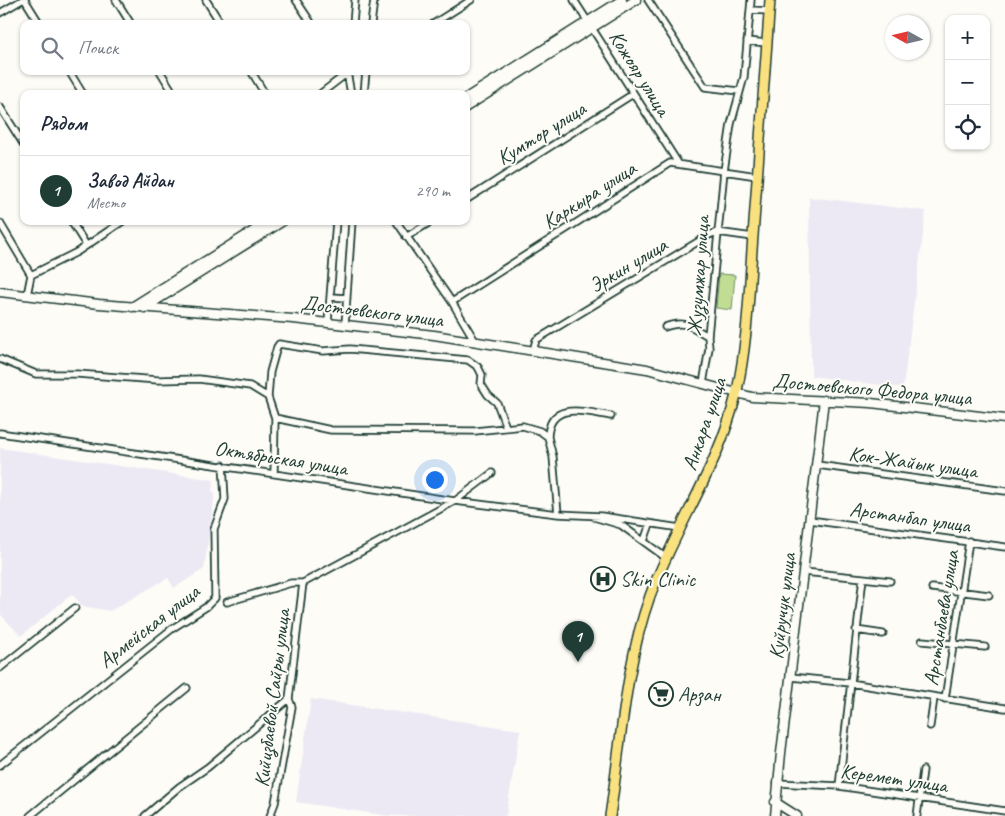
<!DOCTYPE html>
<html lang="ru">
<head>
<meta charset="utf-8">
<style>
	body { margin:0; font-family:Caveat,sans-serif; background:#f6f6f7; color:#1f2937 }
	.controls { position:absolute; right:15px; top:15px; display:grid; overflow:hidden; border-radius:10px; box-shadow:0 1px 4px #0004 }
	.controls button { width:45px; height:45px; display:grid; place-items:center; padding:0; border:0; border-bottom:1px solid #e0e1e3; background:#fff; color:#1f2937; font:25px sans-serif }
	.compass { position:absolute; left:885px; top:15px; width:45px; height:45px; border-radius:50%; background:#fff; box-shadow:0 1px 4px #0004; rotate:278deg }
	.you { position:absolute; left:434px; top:479px; width:18px; height:18px; margin:-12px; border:4px solid #fff; border-radius:50%; background:#1a73e8; box-shadow:0 0 0 8px #1a73e833 }
	.badge { display:grid; place-items:center; width:32px; height:32px; border-radius:50%; background:#1f3d34; color:#fff; font-size:16px; font-weight:700 }
	.pin { position:absolute; translate:-50% -41px; filter:drop-shadow(0 1px 2px #0008) }
	.pin::after { content:''; position:absolute; top:26px; width:18px; height:15px; background:inherit; clip-path:polygon(0 0,100% 0,50% 100%) }
	.list { margin:0; padding:0; list-style:none }
	h2 { display:flex; justify-content:space-between; align-items:center; height:65px; margin:0; padding:0 20px; font-size:21px }
	h2 small { font-size:16px; font-weight:400; color:#747a83 }
	.list li { display:grid; grid-template-columns:32px 1fr auto; gap:15px; align-items:center; box-sizing:border-box; height:70px; padding:0 20px; border-top:1px solid #e0e1e3 }
	.list b { display:block; font-size:19px; white-space:nowrap }
	.list p { margin:0; font-size:16px; white-space:nowrap; color:#747a83 }
	.list em { font-size:16px; font-style:normal; color:#747a83 }
	.icon { flex:none; width:28px; height:28px; fill:none; stroke:currentColor; stroke-width:2; stroke-linecap:round; stroke-linejoin:round }
	.map { position:relative; flex:none; width:1005px; height:816px; overflow:hidden }
	.search { position:absolute; background:#fff; box-shadow:0 1px 4px #0004; left:20px; top:20px; width:450px; height:55px; display:flex; align-items:center; gap:12px; box-sizing:border-box; padding:0 18px; border-radius:10px; color:#747a83; font-size:19px }
	.panel { position:absolute; background:#fff; box-shadow:0 1px 4px #0004; left:20px; top:90px; width:450px; height:135px; border-radius:10px }
	.map>svg:first-child { display:block }
	.built { fill:#ede9f4 }
	.green { fill:#c1dd94; stroke:#708d64 }
	.lines { fill:none; stroke-linecap:round; stroke-linejoin:round }
	.street-casing { stroke:#1f3d34; stroke-width:9 }
	.secondary-casing { stroke:#1f3d34; stroke-width:11 }
	.primary-casing { stroke:#1f3d34; stroke-width:12 }
	.street { stroke:#fdfcf7; stroke-width:5.5 }
	.secondary { stroke:#fdfcf7; stroke-width:8 }
	.primary { stroke:#fae180; stroke-width:9 }
	.labels { text-anchor:middle; dominant-baseline:central; stroke-width:4; stroke-linejoin:round; paint-order:stroke }
	.street-label { font-size:21px; fill:#1f3d34; stroke:#fdfcf7 }
	.poi-label { font-size:21px; fill:#1f3d34; stroke:#fdfcf7; text-anchor:start }
</style>
</head>
<body>
<div class="map">
<svg width="1005" height="816" viewBox="0 0 1005 816">
	<rect width="100%" height="100%" fill="#fdfcf7"/>
	<filter id="ink" filterUnits="userSpaceOnUse"><feTurbulence type="fractalNoise" baseFrequency=".02" numOctaves="2"/><feDisplacementMap in="SourceGraphic" scale="10" xChannelSelector="R" yChannelSelector="G"/><feConvolveMatrix kernelMatrix="1 2 1 2 8 2 1 2 1" color-interpolation-filters="sRGB"/></filter>
	<g filter="url(#ink)">
		<path class="built" d="M809 197 926 211 903 388 811 376Z
			M0 448 214 480 212 492H215L204 569 174 588 168 578 110 611 82 606 72 594 21 636 0 614Z
			M311 699 520 730 506 816H389L296 802Z"/>
		<path class="green" d="M719 274 735 275 732 310 716 308Z"/>
		<g class="lines">
			<defs>
				<path id="street" d="M25 0 40 24
					M116 0 131 24
					M206 0 221 24
					M296 0 312 24
					M574 0 678 163
					M648 0 705 87 739 91
					M750 10 769 11
					M0 13 22 0
					M353 24 355 0
					M371 24 374 0
					M433 24 471 0
					M747 41 767 43
					M69 71 83 94
					M160 71 174 94
					M251 71 265 94
					M347 72 351 94
					M320 94 350 71
					M364 94 366 71
					M0 107 24 145
					M466 200 633 94
					M71 221 86 245
					M252 221 259 231
					M396 221 452 302 475 341
					M0 223 31 275
					M406 237 432 221
					M27 295 31 275 77 252 123 221
					M331 297 347 298
					M452 302 670 163 757 176
					M328 323 336 221
					M345 325 352 221
					M665 327C685 320 690 326 708 336
					M533 351 536 340 709 235 717 232 753 237
					M0 359 36 374H77L158 380 199 379 250 386 268 397
					M703 384 709 348 708 336 724 171 731 124 744 77 751 0
					M275 418 331 430 475 431 523 426 540 431 548 437 553 457 558 514
					M0 433 455 501 558 514 601 516 680 528
					M548 437C549 400 586 412 611 416
					M817 465 1005 491
					M274 474 275 418 268 397 270 372 277 347 279 344 323 351 350 349 468 360 478 367 482 375 481 384 488 395 497 403 506 427
					M594 517 621 525 665 557
					M810 520 1005 547
					M644 541 650 524
					M804 572 863 578 839 786
					M863 578 890 581
					M303 583 455 501 492 473
					M932 588 989 595
					M227 602 291 583H303
					M856 630 883 634
					M922 641 985 647
					M0 668 75 608
					M791 677 850 683 1005 708
					M945 699 969 541
					M930 726 934 698
					M0 765 173 628 206 607 215 598 214 529 225 499 223 465
					M777 783 839 786 1005 811
					M30 816 187 688
					M145 816 179 787 208 767 289 699
					M270 816 275 803 292 707 289 699 303 583
					M917 816 923 770"/>
				<path id="secondary" d="M466 98 622 0
					M466 107 636 0
					M0 292 99 304 293 319 434 335 647 369 752 397 871 403 1005 419
					M132 307 269 221
					M144 308 283 221
					M775 802 797 816
					M775 816 781 753 824 400"/>
				<path id="primary" d="M610 816C621 743 625 666 650 596 675 528 719 466 736 395 748 343 749 288 753 236 759 157 764 78 770 0"/>
			</defs>
			<use href="#street" class="street-casing"/>
			<use href="#secondary" class="secondary-casing"/>
			<use href="#primary" class="primary-casing"/>
			<use href="#street" class="street"/>
			<use href="#secondary" class="secondary"/>
			<use href="#primary" class="primary"/>
		</g>
	</g>
	<defs>
		<symbol id="hospital-ring" viewBox="-11 -11 22 22"><circle r="9.5" fill="#fdfcf7" stroke="#1f3d34" stroke-width="1.5"/><path d="M-5-5h3v3.5h4V-5h3V5h-3V1.5h-4V5h-3Z" fill="#1f3d34"/></symbol>
		<symbol id="supermarket-ring" viewBox="-11 -11 22 22"><circle r="9.5" fill="#fdfcf7" stroke="#1f3d34" stroke-width="1.5"/><path d="M-6-5.5h2.5l.6 2H6L4.5 2H-2.5L-4.4-4H-6ZM-1.5 3.2a1.3 1.3 0 1 0 .1 0ZM3 3.2a1.3 1.3 0 1 0 .1 0Z" fill="#1f3d34"/></symbol>
	</defs>
	<g fill-rule="evenodd">
		<use href="#hospital-ring" x="589" y="565" width="28" height="28"/>
		<use href="#supermarket-ring" x="647" y="680" width="28" height="28"/>
	</g>
	<g class="labels">
		<g class="street-label">
			<text transform="translate(640 73) rotate(58)">Кожояр улица</text>
			<text transform="translate(541 133) rotate(-32)">Кумтор улица</text>
			<text transform="translate(589 195) rotate(-33)">Каркыра улица</text>
			<text transform="translate(628 265) rotate(-31)">Эркин улица</text>
			<text transform="translate(698 276) rotate(-86)">Жузумжар улица</text>
			<text transform="translate(372 311) rotate(7)">Достоевского улица</text>
			<text transform="translate(872 389) rotate(5)">Достоевского Федора улица</text>
			<text transform="translate(704 424) rotate(-71)">Анкара улица</text>
			<text transform="translate(281 458) rotate(9)">Октябрьская улица</text>
			<text transform="translate(913 462) rotate(8)">Кок-Жайык улица</text>
			<text transform="translate(910 517) rotate(8)">Арстанбап улица</text>
			<text transform="translate(782 606) rotate(-83)">Куйручук улица</text>
			<text transform="translate(941 618) rotate(-81)">Арстанбаева улица</text>
			<text transform="translate(149 626) rotate(-38)">Армейская улица</text>
			<text transform="translate(272 698) rotate(-83)">Кийизбаевой Сайры улица</text>
			<text transform="translate(894 778) rotate(8)">Керемет улица</text>
		</g>
		<g class="poi-label">
			<text x="620" y="579">Skin Clinic</text>
			<text x="678" y="694">Арзан</text>
		</g>
	</g>
</svg>
<div class="controls">
<button>+</button>
<button>−</button>
<button><svg class="icon" aria-label="locate" viewBox="0 0 24 24"><circle cx="12" cy="12" r="6"/><path d="M12 2v4M12 18v4M2 12h4M18 12h4"/></svg></button>
</div>
<svg class="compass" viewBox="-18 -18 36 36"><path d="M0-13l5 13h-10z" fill="#e53935"/><path d="M0 13l5-13h-10z" fill="#747a83"/></svg>
<div class="you"></div>
<div class="pin badge" style="left:578px;top:662px">1</div>
<div class="search"><svg class="icon" aria-label="search" viewBox="0 0 24 24"><circle cx="10" cy="10" r="6"/><path d="M15 15l6 6"/></svg>Поиск</div>
<section class="panel">
<h2>Рядом<small></small></h2>
<ul class="list">
<li><span class="badge">1</span><div><b>Завод Айдан</b><p>Место</p></div><em>290 m</em></li>
</ul>
</section>
</div>
</body>
</html>
